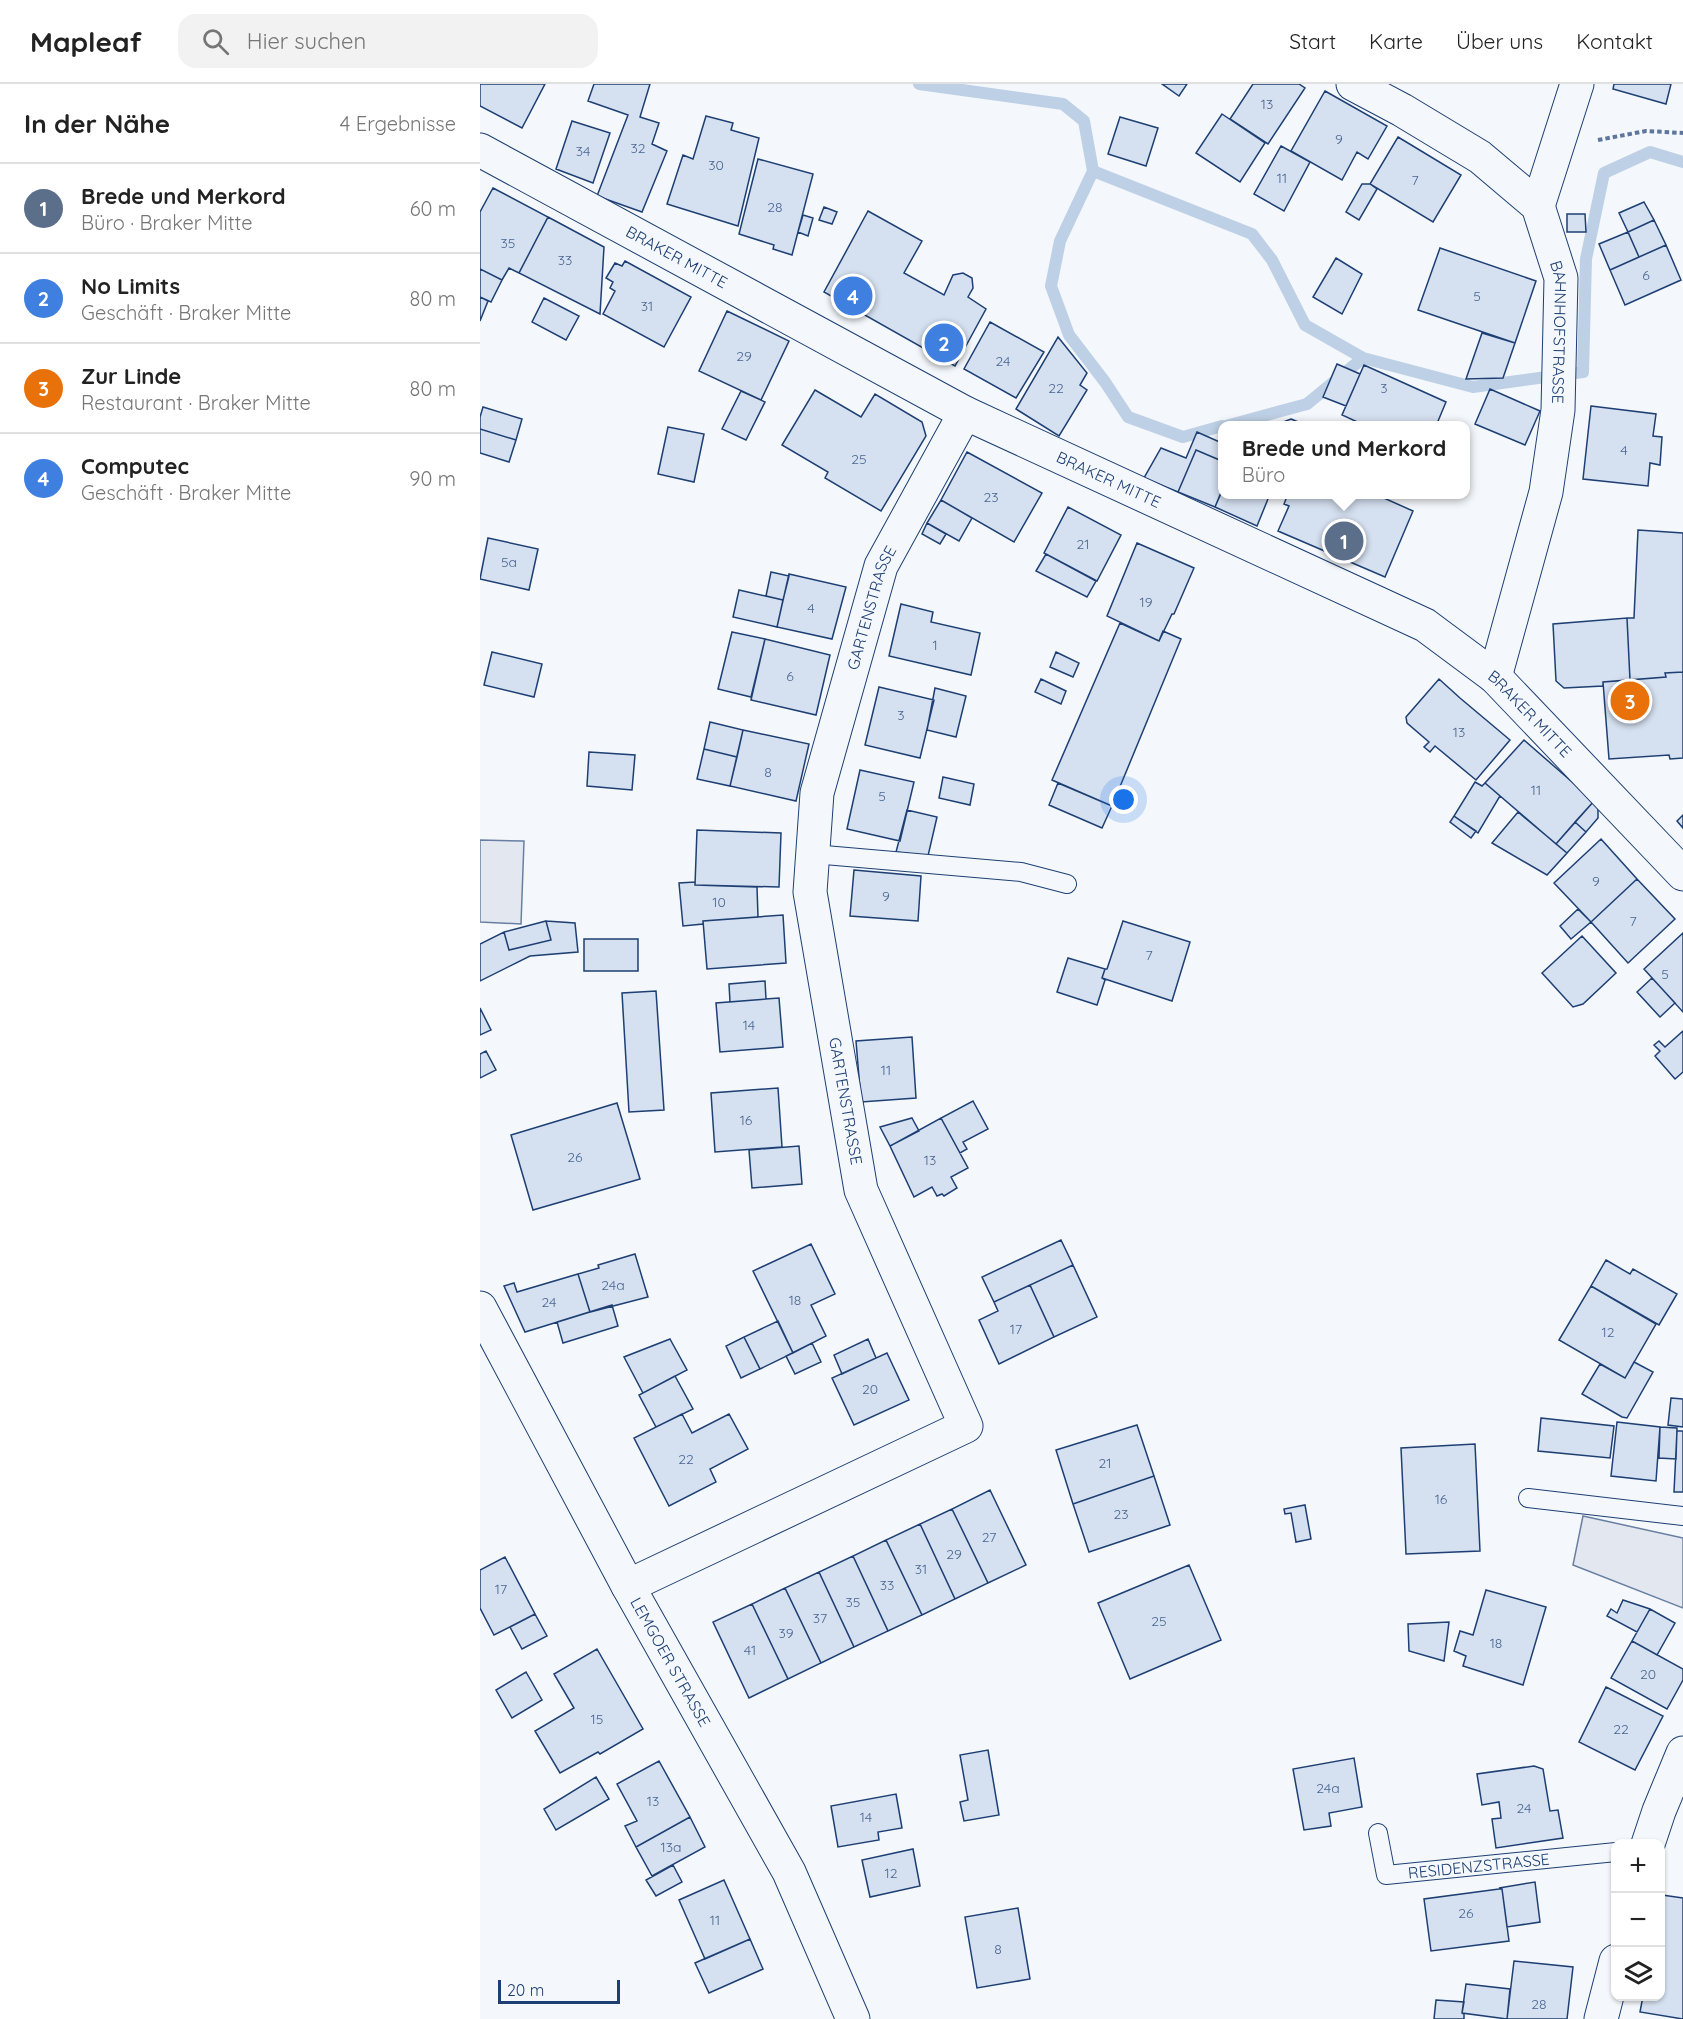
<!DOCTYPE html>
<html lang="de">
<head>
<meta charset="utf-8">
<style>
	body { margin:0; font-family:Quicksand,sans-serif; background:#f2f2f2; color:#222 }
	.controls { position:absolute; right:18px; bottom:18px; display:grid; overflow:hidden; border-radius:12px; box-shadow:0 2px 4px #0004 }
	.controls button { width:54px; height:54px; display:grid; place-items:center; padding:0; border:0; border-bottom:2px solid #e0e0e0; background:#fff; color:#222; font:30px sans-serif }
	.scale { position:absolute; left:18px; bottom:15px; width:122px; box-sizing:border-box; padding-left:6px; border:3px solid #1d3f73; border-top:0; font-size:16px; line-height:21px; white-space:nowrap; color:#1d3f73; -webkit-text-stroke:4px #f4f7fb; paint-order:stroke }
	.you { position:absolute; left:644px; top:716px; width:21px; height:21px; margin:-15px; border:4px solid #fff; border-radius:50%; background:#1a73e8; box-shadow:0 0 0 9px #1a73e833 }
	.badge { display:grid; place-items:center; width:39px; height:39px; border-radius:50%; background:#1a73e8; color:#fff; font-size:20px; font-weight:700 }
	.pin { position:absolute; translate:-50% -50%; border:3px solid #fff; box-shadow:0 2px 6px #0006 }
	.popup { position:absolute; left:738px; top:337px; width:252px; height:78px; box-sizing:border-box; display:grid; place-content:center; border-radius:12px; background:#fff; filter:drop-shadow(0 2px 4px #0005); font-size:20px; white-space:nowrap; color:#767676 }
	.popup b { font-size:22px; color:#222 }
	.popup::after { content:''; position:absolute; left:50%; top:100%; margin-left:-12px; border:12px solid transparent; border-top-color:#fff }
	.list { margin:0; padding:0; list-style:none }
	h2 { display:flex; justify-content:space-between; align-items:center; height:78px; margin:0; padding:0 24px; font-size:26px }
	h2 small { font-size:20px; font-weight:400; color:#767676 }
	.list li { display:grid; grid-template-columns:39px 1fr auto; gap:18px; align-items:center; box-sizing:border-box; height:90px; padding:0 24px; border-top:2px solid #e0e0e0 }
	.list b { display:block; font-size:22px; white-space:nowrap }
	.list p { margin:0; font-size:20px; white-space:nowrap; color:#767676 }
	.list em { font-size:20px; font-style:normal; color:#767676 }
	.icon { flex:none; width:33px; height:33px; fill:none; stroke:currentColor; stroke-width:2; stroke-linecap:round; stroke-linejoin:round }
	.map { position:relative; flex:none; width:1203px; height:1935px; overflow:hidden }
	header { display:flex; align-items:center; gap:36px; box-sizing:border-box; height:84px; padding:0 30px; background:#fff; border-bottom:2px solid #e0e0e0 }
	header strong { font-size:28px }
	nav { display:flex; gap:33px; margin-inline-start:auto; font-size:21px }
	.search { width:420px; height:54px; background:#f2f2f2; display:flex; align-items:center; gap:15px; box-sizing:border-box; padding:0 21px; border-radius:18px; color:#767676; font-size:22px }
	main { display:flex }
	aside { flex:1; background:#fff }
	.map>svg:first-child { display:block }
	.parking { fill:#e3e8f0; stroke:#687fa3; stroke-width:1.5 }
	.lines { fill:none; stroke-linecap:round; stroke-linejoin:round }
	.stream { stroke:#bed0e5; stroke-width:12 }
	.building { fill:#d5e0f0; stroke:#1d3f73; stroke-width:1.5 }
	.service-casing { stroke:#1d3f73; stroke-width:20 }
	.minor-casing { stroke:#1d3f73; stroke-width:35 }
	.tertiary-casing { stroke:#1d3f73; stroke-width:35 }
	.secondary-casing { stroke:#1d3f73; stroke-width:35 }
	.path { stroke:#5e769c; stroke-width:4; stroke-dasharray:4.5 3; stroke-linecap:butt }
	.service { stroke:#f4f7fb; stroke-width:18 }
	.minor { stroke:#f4f7fb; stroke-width:33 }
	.tertiary { stroke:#f4f7fb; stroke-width:33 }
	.secondary { stroke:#f4f7fb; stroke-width:33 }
	.labels { text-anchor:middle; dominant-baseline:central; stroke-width:4.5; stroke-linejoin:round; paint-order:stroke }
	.number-label { font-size:14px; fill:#4b6792 }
	.street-label { font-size:16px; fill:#1d3f73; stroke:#f4f7fb }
</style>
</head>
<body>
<header>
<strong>Mapleaf</strong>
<div class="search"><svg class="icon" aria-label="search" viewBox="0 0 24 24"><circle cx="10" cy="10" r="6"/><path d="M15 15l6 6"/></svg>Hier suchen</div>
<nav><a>Start</a><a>Karte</a><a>Über uns</a><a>Kontakt</a></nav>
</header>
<main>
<aside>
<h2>In der Nähe<small>4 Ergebnisse</small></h2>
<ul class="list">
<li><span class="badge" style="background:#5c6f8a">1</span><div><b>Brede und Merkord</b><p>Büro · Braker Mitte</p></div><em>60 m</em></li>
<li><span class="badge" style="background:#3f7fe0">2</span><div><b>No Limits</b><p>Geschäft · Braker Mitte</p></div><em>80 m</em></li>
<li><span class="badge" style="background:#e8710a">3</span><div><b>Zur Linde</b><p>Restaurant · Braker Mitte</p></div><em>80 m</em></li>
<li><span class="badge" style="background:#3f7fe0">4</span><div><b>Computec</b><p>Geschäft · Braker Mitte</p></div><em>90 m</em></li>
</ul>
</aside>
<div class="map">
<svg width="1203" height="1935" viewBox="0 0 1203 1935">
	<rect width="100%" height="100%" fill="#f4f7fb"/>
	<path class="parking" d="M0 756 44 757 41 840 0 838Z
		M1103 1432 1203 1454V1524L1093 1481Z"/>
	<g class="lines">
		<path class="stream" d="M439 0 583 20 604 37 613 87 772 150 792 176 825 241 883 274 993 303 1103 288 1106 175 1124 89 1170 68 1203 78
			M613 87 580 157 571 202 589 251 625 298 648 333 703 353 742 342
			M746 342 827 320 883 274"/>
	</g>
	<path class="building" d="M0 0H65L42 44 0 22Z
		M114 0H170L160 33 179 39 172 60 187 67 162 128 117 112 148 31 108 17Z
		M682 0H707L699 12Z
		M773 0H819L825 4 788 60 750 35Z
		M1134 0H1191L1186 20 1133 5Z
		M845 7 907 42 888 75 877 68 862 96 811 67Z
		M742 30 785 59 760 98 716 69Z
		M226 32 253 39 251 46 279 54 258 142 187 120 203 71 213 75Z
		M640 33 678 44 666 82 628 70Z
		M92 37 130 49 113 99 76 85Z
		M918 53 981 91 953 138 890 100Z
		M801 62 830 78 804 127 774 110Z
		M278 75 333 90 312 171 293 165 294 161 259 150Z
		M882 100H890L897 105 879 136 866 128Z
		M13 104 68 133 39 189 29 184 22 196 0 185V128Z
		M1164 118 1174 136 1148 148 1139 129Z
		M344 123 357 128 352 140 339 136Z
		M388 127 442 157 424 189 464 211 473 191 483 189 492 194 493 204 488 213 506 225 475 282 344 208Z
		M1087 130H1105L1106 148H1087Z
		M323 131 333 134 328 152 318 148Z
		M68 133 124 163 120 230 39 189Z
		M1174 136 1186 161 1159 173 1148 148Z
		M1148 148 1159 173 1130 186 1119 160Z
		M1186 161 1201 196 1145 221 1130 186Z
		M960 164 1056 197 1035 259 938 226Z
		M856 174 882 190 862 230 833 213Z
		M145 177 211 213 184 263 123 230 135 207 130 204 133 198 126 194 135 179 142 182Z
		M0 185 22 196 11 218 0 213Z
		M0 213 8 217 0 237Z
		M64 214 99 232 86 256 52 238Z
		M247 227 309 257 281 316 219 287Z
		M510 238 564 268 536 314 484 285Z
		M1002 249 1035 259 1023 294 986 295Z
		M578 253 607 289 600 301 607 306 579 352 536 325Z
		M857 280 880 290 866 322 843 313Z
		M884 281 966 318 956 342H886L862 331Z
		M1010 305 1060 327 1045 361 995 340Z
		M335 306 381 333 395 310 442 338 446 352 401 427 345 394 348 388 302 361Z
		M261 307 285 318 266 356 242 345Z
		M1111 322 1176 330 1173 352 1182 353 1180 381 1170 379 1168 402 1103 395Z
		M3 323 42 335 36 356 0 345V333Z
		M811 335 828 342H802L803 338Z
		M188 343 224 350 214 398 178 390Z
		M0 345 36 356 29 378 0 369Z
		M717 348 742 359V377L716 366 698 408 664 394 681 364 706 374Z
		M716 366 742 377V406L735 423 698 408Z
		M487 368 562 409 534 458 461 416Z
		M742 407V410H790L777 442 735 423Z
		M808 410H895L933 427 905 493 798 447 809 422 804 420Z
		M461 416 492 434 479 457 447 439Z
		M588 423 641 451 617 497 564 469Z
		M447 439 466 450 460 460 442 450Z
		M1158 446 1203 449V588L1185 589 1186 593 1150 596 1147 534H1154Z
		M8 454 58 465 49 506 0 495Z
		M657 459 714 484 694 530H692L679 557 627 532Z
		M566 470 616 497 607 513 556 487Z
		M291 488 309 492 303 516 286 512Z
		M309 490 366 503 352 555 297 543Z
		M259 506 303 516 297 543 253 533Z
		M421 520 453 528 451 538 500 549 491 591 409 572Z
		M1147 534 1150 596 1123 598V602L1084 604 1076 597 1073 540Z
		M640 539 679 557 683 547 701 555 632 722 572 696Z
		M252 548 285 555 271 613 238 605Z
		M285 555 350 571 336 631 271 616Z
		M12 568 62 580 54 613 4 601Z
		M576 568 599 579 593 593 570 583Z
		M1203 588V674L1190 675 1189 671 1129 675 1123 598 1186 593 1185 589Z
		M561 595 586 607 581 620 555 608Z
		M959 595 980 614 1030 656 996 696 955 662 950 668 944 663 949 658 927 639 926 633Z
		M399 603 454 616 440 674 385 661Z
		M455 604 486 612 476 653 447 646Z
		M230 638 263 646 257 673 224 665Z
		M263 646 329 660 316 717 250 702Z
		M1044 656 1114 717 1076 760 1005 699Z
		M224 665 257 673 250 702 217 695Z
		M109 668 155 671 152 706 107 702Z
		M380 686 434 698 420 757 367 745Z
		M463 693 494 700 490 721 459 714Z
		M995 698 1002 702 1005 699 1020 712 998 749 974 732Z
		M578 699 632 722 622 744 569 721Z
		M1114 717 1118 721V734L1106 748 1095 738Z
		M427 726 457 733 448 772 416 768Z
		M1038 728 1087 769 1067 791 1012 759Z
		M1203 731V744L1197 737Z
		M974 732 996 747 991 754 970 738Z
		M1095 738 1106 748 1087 769 1076 760Z
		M217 746 301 749 299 803 215 801Z
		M1121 755 1157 795 1111 838 1074 799Z
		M374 786 441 792 438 837 370 832Z
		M1157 795 1195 835 1148 879 1111 838Z
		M215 798V801L277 803 278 833 223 837V840L203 842 199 799Z
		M1098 825 1111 838 1091 855 1080 842Z
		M303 831 306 879 227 885 223 837Z
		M66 837 95 839 98 868 50 872 0 897V860L24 848 29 866 71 856Z
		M66 837 71 856 29 866 24 848Z
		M643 837 710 858 692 917 622 894 625 885H627Z
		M1203 849V928L1164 885Z
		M1102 852 1136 889 1103 920 1093 923 1062 889Z
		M104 855H158V887H104Z
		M588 874 625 885 622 894 625 896 617 921 577 908Z
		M1172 894 1195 919 1180 933 1157 908Z
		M285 897 286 915 250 918 249 900Z
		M176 907 184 1026 149 1028 142 909Z
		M299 914 303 963 240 968 236 919Z
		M0 924 11 946 0 951Z
		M1203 947V988L1195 995 1175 972 1180 967 1174 961 1179 957 1185 963Z
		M432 953 436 1014 381 1018 376 957Z
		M6 967 16 986 0 994V970Z
		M298 1004 302 1063 235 1068 231 1009Z
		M493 1017 508 1045 483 1058 487 1065 480 1069 461 1034Z
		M137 1019 160 1095 53 1126 31 1051Z
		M432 1034 439 1047 410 1062 400 1043Z
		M461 1034 488 1084 471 1093 477 1104 464 1112 462 1110 457 1112 452 1103 434 1113 410 1062Z
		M319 1062 322 1100 272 1104 269 1066Z
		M581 1156 593 1181 514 1218 502 1193Z
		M331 1160 355 1210 331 1221 346 1252 313 1269 273 1187Z
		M155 1170 168 1213 110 1228 98 1190 119 1184 118 1181Z
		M1126 1176 1150 1190 1153 1185 1197 1210 1179 1241 1111 1202Z
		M593 1181 617 1233 574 1253 550 1201Z
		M98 1190 110 1228 45 1248 24 1202 34 1199 37 1208Z
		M550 1201 574 1253 519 1280 499 1236 518 1227 514 1218Z
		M1111 1202 1176 1240 1145 1294 1079 1256Z
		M132 1221 138 1242 83 1259 77 1238Z
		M298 1237 313 1269 280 1285 264 1253Z
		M264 1253 280 1285 261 1294 246 1262Z
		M190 1255 207 1286 163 1309 144 1273Z
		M388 1255 396 1274 362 1290 354 1271Z
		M332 1259 341 1278 315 1290 306 1272Z
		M407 1269 429 1316 374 1341 352 1294Z
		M1154 1278 1173 1288 1147 1334 1142 1333 1102 1310 1120 1280 1145 1294Z
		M195 1292 213 1325 176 1343 159 1311Z
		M1191 1314 1203 1315V1343L1188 1341Z
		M202 1330 212 1349 249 1330 268 1365 230 1385 236 1398 189 1422 154 1354Z
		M1061 1334 1134 1342 1130 1374 1058 1367Z
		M1137 1338 1180 1343 1176 1397 1131 1392Z
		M657 1341 674 1392 593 1420 576 1366Z
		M1180 1343 1197 1344 1196 1375 1179 1374Z
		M1197 1347H1203V1408H1194Z
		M995 1360 1000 1467 926 1470 921 1364Z
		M674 1392 690 1441 609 1468 593 1420Z
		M510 1406 546 1481 508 1499 472 1425Z
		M825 1421 831 1455 816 1458 811 1429 805 1430 804 1425Z
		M472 1425 508 1499 475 1515 440 1440Z
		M440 1440 475 1515 442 1531 406 1456Z
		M406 1456 442 1531 408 1547 373 1472Z
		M373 1472 408 1547 374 1563 339 1488Z
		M25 1473 55 1530 14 1551 0 1524V1486Z
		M709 1481 741 1556 650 1595 618 1519Z
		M339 1488 374 1563 341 1579 305 1504Z
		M305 1504 341 1579 308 1595 272 1520Z
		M1006 1506 1066 1523 1043 1601 983 1582 986 1572 974 1567 980 1547 993 1551Z
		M1143 1516 1170 1525 1157 1548 1127 1532 1131 1525 1137 1529Z
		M272 1520 308 1595 269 1614 233 1538Z
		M1170 1525 1195 1539 1177 1571 1152 1557Z
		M55 1530 67 1552 42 1565 30 1543Z
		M969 1538 964 1577 929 1567 928 1540Z
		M1152 1557 1203 1585V1596L1187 1625 1131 1594Z
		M117 1565 163 1645 120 1670 118 1668 80 1689 55 1647 94 1624 74 1590Z
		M46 1588 62 1616 32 1634 16 1606Z
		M1126 1603 1183 1632 1155 1686 1099 1658Z
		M508 1666 519 1731 484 1737 480 1718 488 1716 480 1671Z
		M874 1674 882 1723 849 1729 851 1742 824 1746 813 1685Z
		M179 1677 210 1733 156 1763 145 1742 157 1737 137 1700Z
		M1054 1682 1063 1685 1070 1727 1078 1726 1083 1754 1016 1764 1012 1735 1021 1734 1019 1718 1002 1721 997 1690Z
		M116 1693 129 1715 76 1746 64 1725Z
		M416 1710 422 1744 398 1748 399 1756 358 1763 351 1722Z
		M210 1733 225 1763 172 1792 156 1763Z
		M433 1765 440 1802 390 1813 382 1776Z
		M193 1781 202 1798 176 1812 166 1796Z
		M244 1796 270 1855 225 1875 199 1816Z
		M1055 1798 1060 1838 1027 1843 1022 1805 1019 1804Z
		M1019 1805H1022L1029 1857 951 1867 944 1815Z
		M1182 1811 1203 1814V1935L1160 1928 1163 1912H1180Z
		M538 1824 550 1895 497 1904 485 1833Z
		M270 1855 283 1885 229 1909 215 1879Z
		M1034 1877 1093 1883 1087 1935H1027Z
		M986 1900 1030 1905 1027 1935 982 1929Z
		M956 1916 984 1918 982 1929 984 1930V1935H954Z"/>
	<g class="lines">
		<defs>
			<g id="service">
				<path d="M333 770 541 788 587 800"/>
				<path d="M1048 1414 1203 1432"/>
				<path id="s1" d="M898 1749 906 1791 1136 1768"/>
			</g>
			<g id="minor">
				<path id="s2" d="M873 0 922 26 1000 73 1058 122 1081 194 1078 326 1066 408 1015 593"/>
				<path id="s3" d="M0 66 485 329 945 541 1015 593 1203 790"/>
				<path d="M1058 122 1097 0"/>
				<path id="s4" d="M148 1502 486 1342 381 1106 330 808 337 709 401 482 485 329"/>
			</g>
			<path id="tertiary" d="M1168 1760 1179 1727 1203 1669
				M1121 1935 1136 1877"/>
			<g id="secondary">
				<path id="s5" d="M0 1224 148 1502 309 1788 373 1935"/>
			</g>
		</defs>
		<use href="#service" class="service-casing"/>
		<use href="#minor" class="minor-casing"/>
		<use href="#tertiary" class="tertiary-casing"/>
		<use href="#secondary" class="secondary-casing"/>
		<path class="path" d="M1118 56 1166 47 1203 49"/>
		<use href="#service" class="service"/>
		<use href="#minor" class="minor"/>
		<use href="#tertiary" class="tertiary"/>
		<use href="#secondary" class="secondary"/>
	</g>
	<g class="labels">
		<g class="number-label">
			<text x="787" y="20">13</text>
			<text x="859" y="55">9</text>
			<text x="158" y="64">32</text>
			<text x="103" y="67">34</text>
			<text x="236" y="81">30</text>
			<text x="802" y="94">11</text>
			<text x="935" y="96">7</text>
			<text x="295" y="123">28</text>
			<text x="28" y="159">35</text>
			<text x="85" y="176">33</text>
			<text x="1166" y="191">6</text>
			<text x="997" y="212">5</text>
			<text x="167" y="222">31</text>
			<text x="264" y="272">29</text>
			<text x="523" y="277">24</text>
			<text x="576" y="304">22</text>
			<text x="904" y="304">3</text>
			<text x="1144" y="366">4</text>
			<text x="379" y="375">25</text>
			<text x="511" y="413">23</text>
			<text x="603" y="460">21</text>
			<text x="29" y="478">5a</text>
			<text x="666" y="518">19</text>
			<text x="331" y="524">4</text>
			<text x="455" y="561">1</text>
			<text x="310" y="592">6</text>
			<text x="421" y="631">3</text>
			<text x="979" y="648">13</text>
			<text x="288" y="688">8</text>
			<text x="1056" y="706">11</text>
			<text x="402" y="712">5</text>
			<text x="1116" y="797">9</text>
			<text x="406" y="812">9</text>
			<text x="239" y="818">10</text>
			<text x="1153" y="837">7</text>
			<text x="669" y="871">7</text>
			<text x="1185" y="890">5</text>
			<text x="269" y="941">14</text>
			<text x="406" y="986">11</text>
			<text x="266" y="1036">16</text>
			<text x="95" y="1073">26</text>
			<text x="450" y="1076">13</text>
			<text x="133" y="1201">24a</text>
			<text x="315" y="1216">18</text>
			<text x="69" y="1218">24</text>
			<text x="536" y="1245">17</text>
			<text x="1128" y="1248">12</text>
			<text x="390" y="1305">20</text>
			<text x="206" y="1375">22</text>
			<text x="625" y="1379">21</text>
			<text x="961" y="1415">16</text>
			<text x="641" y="1430">23</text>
			<text x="509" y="1453">27</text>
			<text x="474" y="1470">29</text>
			<text x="441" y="1485">31</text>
			<text x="407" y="1501">33</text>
			<text x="21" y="1505">17</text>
			<text x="373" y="1518">35</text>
			<text x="340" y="1534">37</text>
			<text x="679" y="1537">25</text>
			<text x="306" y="1549">39</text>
			<text x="1016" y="1559">18</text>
			<text x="270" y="1566">41</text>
			<text x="1168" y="1590">20</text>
			<text x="117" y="1635">15</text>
			<text x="1141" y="1645">22</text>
			<text x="848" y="1704">24a</text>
			<text x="173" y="1717">13</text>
			<text x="1044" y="1724">24</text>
			<text x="386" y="1733">14</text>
			<text x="191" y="1763">13a</text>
			<text x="411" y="1789">12</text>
			<text x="986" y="1829">26</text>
			<text x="235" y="1836">11</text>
			<text x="518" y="1865">8</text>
			<text x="1059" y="1920">28</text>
		</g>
		<g class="street-label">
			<text stroke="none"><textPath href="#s3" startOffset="224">BRAKER MITTE</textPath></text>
			<text stroke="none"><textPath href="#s2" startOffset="352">BAHNHOFSTRASSE</textPath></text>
			<text stroke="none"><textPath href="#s3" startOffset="710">BRAKER MITTE</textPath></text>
			<text stroke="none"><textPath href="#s4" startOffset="1227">GARTENSTRASSE</textPath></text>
			<text stroke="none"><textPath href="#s3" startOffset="1196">BRAKER MITTE</textPath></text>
			<text transform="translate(366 1017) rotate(80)">GARTENSTRASSE</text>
			<text stroke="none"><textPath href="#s5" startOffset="402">LEMGOER STRASSE</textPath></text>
			<text stroke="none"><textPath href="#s1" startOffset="136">RESIDENZSTRASSE</textPath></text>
		</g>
	</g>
</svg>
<div class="controls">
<button>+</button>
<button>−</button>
<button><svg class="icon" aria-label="layers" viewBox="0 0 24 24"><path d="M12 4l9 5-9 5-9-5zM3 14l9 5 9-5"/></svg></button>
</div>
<div class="scale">20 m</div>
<div class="you"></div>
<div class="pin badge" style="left:864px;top:457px;background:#5c6f8a">1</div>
<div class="popup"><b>Brede und Merkord</b>Büro</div>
<div class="pin badge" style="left:464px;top:259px;background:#3f7fe0">2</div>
<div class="pin badge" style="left:1150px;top:617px;background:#e8710a">3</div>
<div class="pin badge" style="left:373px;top:212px;background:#3f7fe0">4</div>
</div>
</main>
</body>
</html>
